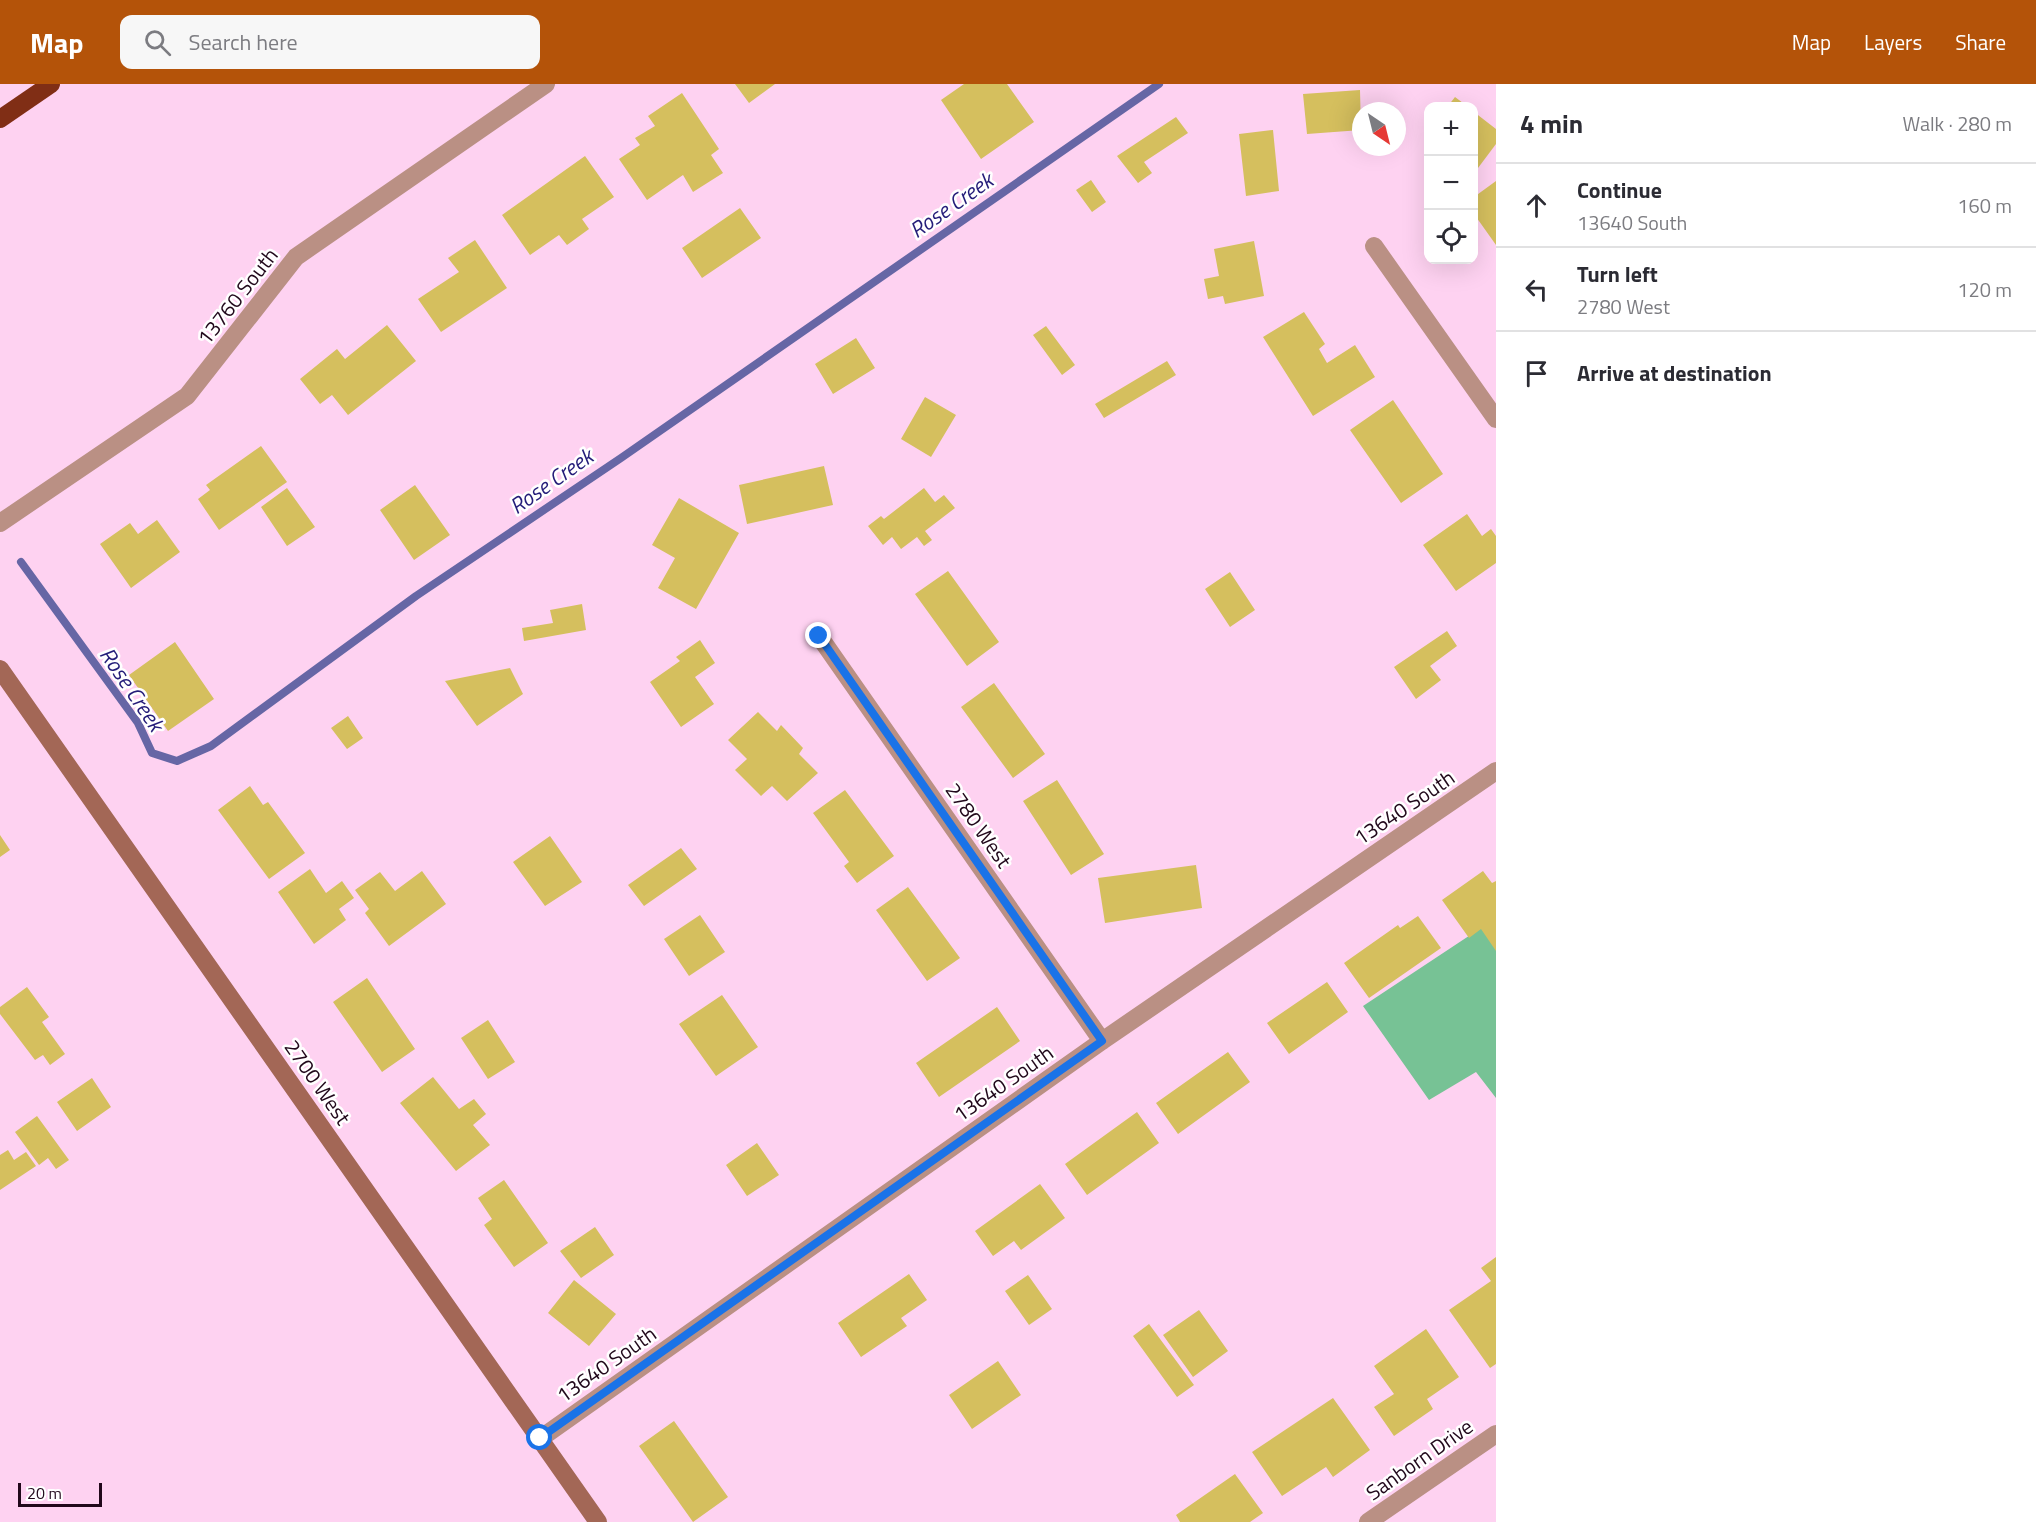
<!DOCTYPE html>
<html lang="en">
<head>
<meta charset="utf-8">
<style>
	body { margin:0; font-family:"Titillium Web",sans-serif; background:#f7f7f7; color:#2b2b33 }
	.controls { position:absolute; right:18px; top:18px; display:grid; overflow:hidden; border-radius:12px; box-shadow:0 6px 24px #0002 }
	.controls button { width:54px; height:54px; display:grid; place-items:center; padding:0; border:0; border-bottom:2px solid #e1e1e2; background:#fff; color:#2b2b33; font:30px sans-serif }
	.compass { position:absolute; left:1352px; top:18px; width:54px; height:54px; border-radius:50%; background:#fff; box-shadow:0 6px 24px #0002; rotate:145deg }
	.scale { position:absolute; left:18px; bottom:15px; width:84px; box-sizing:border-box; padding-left:6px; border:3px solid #21081b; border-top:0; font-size:16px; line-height:21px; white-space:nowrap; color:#21081b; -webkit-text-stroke:4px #fff; paint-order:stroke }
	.stop { position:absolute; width:18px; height:18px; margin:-14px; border:4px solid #1a73e8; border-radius:50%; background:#fff }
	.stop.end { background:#1a73e8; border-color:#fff; box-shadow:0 2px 6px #0008 }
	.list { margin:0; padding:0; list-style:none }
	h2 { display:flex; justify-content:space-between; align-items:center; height:78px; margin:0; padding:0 24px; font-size:26px }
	h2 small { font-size:20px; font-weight:400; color:#7c7c81 }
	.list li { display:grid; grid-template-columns:39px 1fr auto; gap:18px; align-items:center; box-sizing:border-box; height:84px; padding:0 24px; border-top:2px solid #e1e1e2 }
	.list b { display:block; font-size:22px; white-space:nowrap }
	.list p { margin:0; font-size:20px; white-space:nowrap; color:#7c7c81 }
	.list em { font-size:20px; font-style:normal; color:#7c7c81 }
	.icon { flex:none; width:33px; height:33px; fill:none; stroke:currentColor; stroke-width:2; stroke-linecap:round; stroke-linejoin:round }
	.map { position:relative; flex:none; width:1496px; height:1438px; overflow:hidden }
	header { display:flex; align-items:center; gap:36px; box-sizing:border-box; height:84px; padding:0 30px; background:#b45309; color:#fff }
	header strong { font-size:28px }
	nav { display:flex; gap:33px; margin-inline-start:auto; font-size:21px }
	.search { width:420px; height:54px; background:#f7f7f7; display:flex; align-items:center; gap:15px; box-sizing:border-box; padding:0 21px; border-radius:12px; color:#7c7c81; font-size:22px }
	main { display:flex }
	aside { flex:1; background:#fff }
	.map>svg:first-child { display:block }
	.green { fill:#77c295 }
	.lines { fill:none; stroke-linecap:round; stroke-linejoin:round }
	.stream { stroke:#6666a5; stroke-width:8 }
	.building { fill:#d5bf5e }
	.street { stroke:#ba9084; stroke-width:18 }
	.secondary { stroke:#a36756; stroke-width:18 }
	.highway { stroke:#802e15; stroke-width:18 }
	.route { stroke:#1a73e8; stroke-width:8 }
	.labels { text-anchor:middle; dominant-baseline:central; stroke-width:5; stroke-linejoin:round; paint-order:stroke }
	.street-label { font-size:21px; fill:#21081b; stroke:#fff }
	.water-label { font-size:22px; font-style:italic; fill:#241c79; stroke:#fff }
</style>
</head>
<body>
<header>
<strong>Map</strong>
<div class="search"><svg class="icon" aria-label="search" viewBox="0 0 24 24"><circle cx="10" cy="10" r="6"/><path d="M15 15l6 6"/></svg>Search here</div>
<nav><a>Map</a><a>Layers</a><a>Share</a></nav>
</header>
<main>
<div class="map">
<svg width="1496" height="1438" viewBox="0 0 1496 1438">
	<rect width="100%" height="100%" fill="#fed2f1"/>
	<path class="green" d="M1496 834V1014L1476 988 1429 1016 1363 922Z"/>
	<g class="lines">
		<path class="stream" d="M21 478 138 639 152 669 177 677 211 662 416 512 621 374 1159 0"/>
	</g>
	<path class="building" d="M735 0H775L749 19Z
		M964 0H1007L1034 38 981 75 941 16Z
		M1360 6 1361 46 1307 50 1303 10Z
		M682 9 719 65 711 71 723 89 693 108 683 91 647 116 619 75 640 61 635 54 655 42 648 32Z
		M1455 13 1467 22H1448Z
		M1474 28 1496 45V60L1478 84 1474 81Z
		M1176 33 1188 49 1144 78 1152 89 1138 99 1117 72Z
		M1273 46 1279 107 1246 112 1239 50Z
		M585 72 614 113 582 135 589 145 567 161 559 151 530 171 502 131Z
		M1091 96 1106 118 1092 128 1076 106Z
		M1496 97V161L1474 130V113Z
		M740 124 761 154 702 194 682 164Z
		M475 156 507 204 441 248 418 215 459 188 448 174Z
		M1254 157 1264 212 1225 220 1223 212 1208 215 1204 195 1219 192 1214 165Z
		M1304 228 1325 260 1319 265 1327 279 1355 261 1375 293 1313 332 1263 253Z
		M387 241 416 277 348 331 332 311 320 320 300 295 337 265 345 275Z
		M1046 242 1075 281 1062 291 1033 251Z
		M856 254 875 284 833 310 815 280Z
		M1167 277 1176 291 1104 334 1095 320Z
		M925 313 956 331 931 373 901 355Z
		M1393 316 1443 390 1401 419 1350 346Z
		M261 362 287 398 219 446 198 415 210 406 206 401Z
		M824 382 833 421 747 440 739 401Z
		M415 401 450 451 414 476 380 426Z
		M287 404 315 443 287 462 261 423Z
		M924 404 935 418 944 411 955 424 925 447 932 456 924 462 917 453 901 465 892 453 883 461 868 442 881 432 884 435Z
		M679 414 739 449 696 525 658 504 675 474 652 461Z
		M1467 430 1482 452 1491 445 1496 452V479L1456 507 1423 461Z
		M157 436 180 468 131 504 100 460 130 439 138 450Z
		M948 487 999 558 967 582 915 510Z
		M1230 488 1255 526 1230 543 1205 505Z
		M582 520 586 546 524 557 522 544 553 539 550 526Z
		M1447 547 1457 562 1430 582 1441 596 1416 615 1394 583Z
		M700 556 715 579 695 593 714 620 681 643 650 598 680 577 676 573Z
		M175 558 214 615 168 647 129 591Z
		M510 584 523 610 477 642 445 597Z
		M994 599 1045 670 1013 694 961 623Z
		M758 628 777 647 781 641 803 664 799 670 818 689 787 717 772 702 761 712 735 686 747 675 728 656Z
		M348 632 363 654 347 665 331 644Z
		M1057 696 1104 770 1071 791 1023 717Z
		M250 702 263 721 268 718 305 769 269 795 218 726Z
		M845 706 894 772 857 799 844 782 849 778 813 729Z
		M0 751 10 766 0 773Z
		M550 752 582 798 545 822 513 778Z
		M681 764 697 785 644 822 628 801Z
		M1196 781 1202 824 1105 839 1098 794Z
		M310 785 326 809 342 797 354 814 339 825 346 836 314 860 278 808Z
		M422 787 446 820 389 862 365 829 369 825 355 806 380 788 395 807Z
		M1483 787 1492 799 1496 797V867L1481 845 1469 854 1442 816Z
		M908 803 960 874 927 897 876 826Z
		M700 831 725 868 689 892 664 855Z
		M1418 832 1441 864 1369 914 1344 879 1398 841 1400 844Z
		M367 894 415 965 382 988 333 918Z
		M1327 898 1348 928 1289 970 1267 939Z
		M27 903 49 933 42 938 65 970 50 981 43 971 35 976 0 930V923Z
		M722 911 758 963 716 992 679 940Z
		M997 923 1020 957 939 1013 916 979Z
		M488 936 515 978 488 995 461 954Z
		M1228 968 1250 998 1178 1050 1156 1019Z
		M433 993 459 1025 474 1015 486 1030 473 1041 490 1061 456 1087 400 1019Z
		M92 994 111 1023 77 1047 57 1018Z
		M1137 1028 1159 1059 1087 1111 1065 1080Z
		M37 1032 69 1076 56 1085 48 1074 39 1081 15 1048Z
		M757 1059 779 1091 747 1112 726 1081Z
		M8 1066 14 1076 26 1068 36 1082 0 1106V1071Z
		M504 1096 548 1159 514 1183 484 1141 492 1135 478 1114Z
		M1040 1100 1065 1134 1021 1166 1014 1157 993 1172 975 1147Z
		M595 1143 614 1171 581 1194 560 1167Z
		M1496 1173V1280L1490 1284 1449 1226 1491 1197 1481 1184Z
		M909 1190 927 1216 901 1234 907 1242 861 1273 838 1239Z
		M1028 1191 1052 1225 1029 1241 1005 1207Z
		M574 1196 616 1230 589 1262 548 1229Z
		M1199 1226 1228 1267 1193 1293 1163 1251Z
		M1149 1240 1194 1301 1177 1313 1133 1252Z
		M1426 1245 1459 1293 1427 1315 1433 1325 1394 1352 1374 1323 1394 1310 1374 1282Z
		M998 1277 1021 1311 972 1345 949 1311Z
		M1333 1314 1370 1366 1333 1393 1326 1383 1282 1412 1252 1368Z
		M674 1337 728 1413 693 1438 639 1362Z
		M1235 1390 1263 1429 1250 1438H1180L1176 1431Z"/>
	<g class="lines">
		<path class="street" d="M1374 162 1496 335
			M0 439 187 312 296 173 546 0
			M819 552 1102 957
			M541 1354 1102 957 1496 687
			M1368 1438 1496 1350"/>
		<path class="secondary" d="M0 585 598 1438"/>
		<path class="highway" d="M0 35 51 0"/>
	</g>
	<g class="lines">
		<path class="route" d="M540 1354 1102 957 819 552"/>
	</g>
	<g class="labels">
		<g class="street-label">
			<text transform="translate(237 212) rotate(-52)">13760 South</text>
			<text transform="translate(1404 723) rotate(-34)">13640 South</text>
			<text transform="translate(979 741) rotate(55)">2780 West</text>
			<text transform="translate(318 998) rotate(55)">2700 West</text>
			<text transform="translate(1003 999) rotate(-35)">13640 South</text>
			<text transform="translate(606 1280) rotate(-35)">13640 South</text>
			<text transform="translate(1419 1375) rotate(-35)">Sanborn Drive</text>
		</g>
		<g class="water-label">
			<text transform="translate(951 121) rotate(-35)">Rose Creek</text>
			<text transform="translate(551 397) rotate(-35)">Rose Creek</text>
			<text transform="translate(132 605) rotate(56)">Rose Creek</text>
		</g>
	</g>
</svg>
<div class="controls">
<button>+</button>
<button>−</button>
<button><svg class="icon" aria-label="locate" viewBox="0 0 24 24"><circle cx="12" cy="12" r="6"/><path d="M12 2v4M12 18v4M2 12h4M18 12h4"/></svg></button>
</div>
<svg class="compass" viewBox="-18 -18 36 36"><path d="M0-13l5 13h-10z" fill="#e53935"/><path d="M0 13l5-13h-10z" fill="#7c7c81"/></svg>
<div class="scale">20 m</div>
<div class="stop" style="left:540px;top:1354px"></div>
<div class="stop end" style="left:819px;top:552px"></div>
</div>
<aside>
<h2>4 min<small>Walk · 280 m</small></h2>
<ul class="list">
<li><svg class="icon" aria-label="ahead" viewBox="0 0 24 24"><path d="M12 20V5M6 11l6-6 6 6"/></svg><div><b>Continue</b><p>13640 South</p></div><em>160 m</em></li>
<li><svg class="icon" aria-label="left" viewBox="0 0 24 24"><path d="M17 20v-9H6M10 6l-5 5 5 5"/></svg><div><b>Turn left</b><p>2780 West</p></div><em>120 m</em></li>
<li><svg class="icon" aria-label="arrive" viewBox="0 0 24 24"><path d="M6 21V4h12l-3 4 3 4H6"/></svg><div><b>Arrive at destination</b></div></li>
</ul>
</aside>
</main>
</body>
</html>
